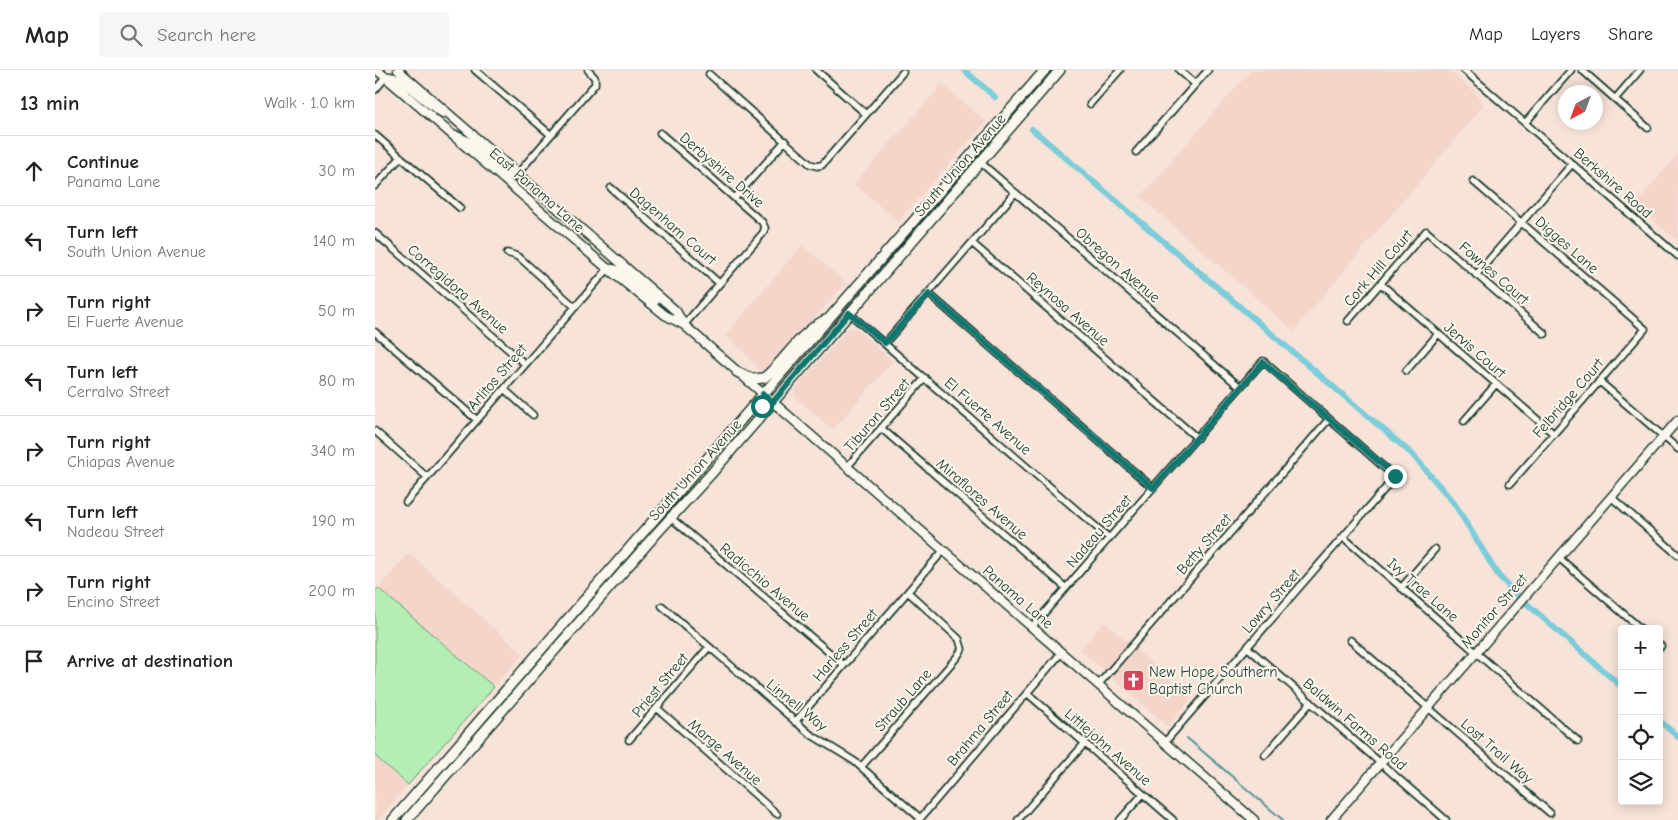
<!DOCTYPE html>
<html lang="en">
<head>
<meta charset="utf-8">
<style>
	body { margin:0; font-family:"Comic Neue",sans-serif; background:#f6f6f6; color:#222 }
	.controls { position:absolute; right:15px; bottom:15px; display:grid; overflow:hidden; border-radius:5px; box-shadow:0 2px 12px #0003 }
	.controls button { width:45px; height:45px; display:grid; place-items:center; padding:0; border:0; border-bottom:1px solid #e0e0e0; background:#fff; color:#222; font:25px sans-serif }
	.compass { position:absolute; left:1183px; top:15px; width:45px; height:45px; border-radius:50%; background:#fff; box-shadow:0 2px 12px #0003; rotate:221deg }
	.stop { position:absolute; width:15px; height:15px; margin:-11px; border:4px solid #0f766e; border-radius:50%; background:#fff }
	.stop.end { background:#0f766e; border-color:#fff; box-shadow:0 1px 5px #0008 }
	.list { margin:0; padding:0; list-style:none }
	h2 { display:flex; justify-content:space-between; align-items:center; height:65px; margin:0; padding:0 20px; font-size:21px }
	h2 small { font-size:16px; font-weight:400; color:#767676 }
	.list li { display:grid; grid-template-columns:32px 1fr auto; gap:15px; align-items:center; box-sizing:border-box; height:70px; padding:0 20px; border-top:1px solid #e0e0e0 }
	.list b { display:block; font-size:19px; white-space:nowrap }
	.list p { margin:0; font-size:16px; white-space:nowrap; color:#767676 }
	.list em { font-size:16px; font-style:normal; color:#767676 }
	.icon { flex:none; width:28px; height:28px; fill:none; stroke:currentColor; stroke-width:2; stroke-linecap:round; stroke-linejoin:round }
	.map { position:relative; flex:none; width:1303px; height:750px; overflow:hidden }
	header { display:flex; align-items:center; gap:30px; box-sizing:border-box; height:70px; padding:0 25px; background:#fff; border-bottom:1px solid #e0e0e0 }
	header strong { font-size:24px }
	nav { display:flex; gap:28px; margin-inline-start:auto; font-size:18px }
	.search { width:350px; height:45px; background:#f6f6f6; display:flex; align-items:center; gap:12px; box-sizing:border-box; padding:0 18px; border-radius:5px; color:#767676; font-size:19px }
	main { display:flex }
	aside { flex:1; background:#fff }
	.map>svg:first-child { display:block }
	.built { fill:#f4d5ca }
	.green { fill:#b4eeb2; stroke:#6a9673 }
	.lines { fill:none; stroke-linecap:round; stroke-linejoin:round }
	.stream { stroke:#579398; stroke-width:2 }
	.canal { stroke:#7dccda; stroke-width:6 }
	.street-casing { stroke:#1f3d34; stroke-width:9 }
	.secondary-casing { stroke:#1f3d34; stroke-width:11 }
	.primary-casing { stroke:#1f3d34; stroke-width:12 }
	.street { stroke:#fbf7ec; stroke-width:5.5 }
	.secondary { stroke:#fbf7ec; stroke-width:8 }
	.primary { stroke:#fbf7ec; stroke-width:9 }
	.route { stroke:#0f766e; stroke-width:6 }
	.labels { text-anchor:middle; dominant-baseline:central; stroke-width:4; stroke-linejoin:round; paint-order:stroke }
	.street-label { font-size:15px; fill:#1f3d34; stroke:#fbf7ec }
	.poi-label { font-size:15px; fill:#1f3d34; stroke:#fbf7ec; text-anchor:start }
</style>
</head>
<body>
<header>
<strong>Map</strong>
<div class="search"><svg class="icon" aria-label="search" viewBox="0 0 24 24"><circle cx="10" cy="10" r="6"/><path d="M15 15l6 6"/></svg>Search here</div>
<nav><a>Map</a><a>Layers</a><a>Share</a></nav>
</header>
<main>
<aside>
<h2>13 min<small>Walk · 1.0 km</small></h2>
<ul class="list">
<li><svg class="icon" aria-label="ahead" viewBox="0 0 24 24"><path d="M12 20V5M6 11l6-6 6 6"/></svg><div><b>Continue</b><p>Panama Lane</p></div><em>30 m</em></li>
<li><svg class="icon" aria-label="left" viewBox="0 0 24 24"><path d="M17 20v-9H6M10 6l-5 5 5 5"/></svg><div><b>Turn left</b><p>South Union Avenue</p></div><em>140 m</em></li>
<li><svg class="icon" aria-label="right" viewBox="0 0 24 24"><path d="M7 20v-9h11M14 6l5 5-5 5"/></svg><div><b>Turn right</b><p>El Fuerte Avenue</p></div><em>50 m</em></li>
<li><svg class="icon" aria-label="left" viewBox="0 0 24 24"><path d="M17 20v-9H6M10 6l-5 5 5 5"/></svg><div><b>Turn left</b><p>Cerralvo Street</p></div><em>80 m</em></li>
<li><svg class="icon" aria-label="right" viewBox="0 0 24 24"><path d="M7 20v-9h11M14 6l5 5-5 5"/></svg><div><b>Turn right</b><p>Chiapas Avenue</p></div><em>340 m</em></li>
<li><svg class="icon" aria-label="left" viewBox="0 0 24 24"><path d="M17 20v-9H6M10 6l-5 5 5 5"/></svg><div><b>Turn left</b><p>Nadeau Street</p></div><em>190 m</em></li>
<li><svg class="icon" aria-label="right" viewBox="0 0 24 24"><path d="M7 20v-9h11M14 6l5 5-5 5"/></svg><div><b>Turn right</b><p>Encino Street</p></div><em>200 m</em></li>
<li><svg class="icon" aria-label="arrive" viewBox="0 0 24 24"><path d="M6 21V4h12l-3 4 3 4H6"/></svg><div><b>Arrive at destination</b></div></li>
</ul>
</aside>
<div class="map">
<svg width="1303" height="750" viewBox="0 0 1303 750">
	<rect width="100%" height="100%" fill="#f7e3d8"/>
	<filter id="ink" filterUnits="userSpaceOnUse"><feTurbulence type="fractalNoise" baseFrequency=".02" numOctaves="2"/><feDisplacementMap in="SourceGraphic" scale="10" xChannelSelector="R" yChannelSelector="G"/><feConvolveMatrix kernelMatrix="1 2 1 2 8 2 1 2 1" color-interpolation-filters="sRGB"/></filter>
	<g filter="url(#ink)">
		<path class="built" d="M876 0H1073L1103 25 1108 36 919 261 765 127Z
			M567 14 611 52 523 152 479 114Z
			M1303 84V171L1260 135Z
			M427 175 471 213 391 302 384 300 368 281 350 265Z
			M480 258 518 291 458 360 420 327 419 320 472 259Z
			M34 483 148 584 119 617 3 518Z
			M729 552 817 628 793 657 705 579Z
			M0 686 33 715 3 750H0Z"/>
		<path class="green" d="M3 518 119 617 33 715 0 686V522Z"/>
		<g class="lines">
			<path class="stream" d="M812 668 908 750"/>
			<path class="canal" d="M589 0 620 27
				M657 59 1037 384 1079 433 1123 505 1143 526
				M1151 533 1247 617
				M1284 650 1303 667"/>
			<defs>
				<path id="street" d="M100 0 176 65
					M441 0 491 44
					M804 0 820 14
					M1089 0 1303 186
					M1207 0 1273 58
					M334 4 435 94 442 96 447 95 528 2
					M0 20 11 7
					M1240 29 1265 0
					M715 34 745 0
					M1150 53 1196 0
					M285 63 387 152 390 158 388 163 309 255
					M0 65 85 138
					M761 82 833 0
					M605 92 865 317
					M143 103 220 14V8L213 0
					M1098 111 1270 259 1135 414
					M0 116 26 87
					M236 118 344 213
					M360 128 410 71
					M0 163 150 294
					M597 173 822 368
					M132 183 139 185 145 188 200 237
					M1101 205 1197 94
					M1006 214 1179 364
					M554 224 778 418
					M474 243 734 468
					M973 251 1051 161 1170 264
					M0 262 102 350
					M510 273 640 123
					M1031 301 1063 264
					M1224 311 1303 379
					M129 319 158 345
					M1089 351 1121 314
					M506 358 691 518
					M0 361 52 407
					M472 397 550 308
					M1236 427 1303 485
					M31 432 233 199
					M296 448 469 595
					M968 467 1203 671
					M1183 487 1266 559
					M1026 518 1060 479
					M287 536 435 664 479 691 545 748
					M657 557 888 291 1020 407 790 672
					M975 570 1175 743
					M1284 575 1286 576
					M872 577 1071 750
					M723 615 954 349
					M652 623 798 750
					M282 638 402 744
					M420 652 568 481
					M254 670 334 577
					M890 685 936 632
					M486 697 582 587 587 579 584 569 533 522
					M544 750 686 583
					M643 750 710 673
					M745 750 768 724"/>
				<path id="secondary" d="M2 0 233 199 290 245 309 255 879 750
					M23 0 301 241 309 255
					M11 7C27 4 52 36 68 43
					M82 66 97 73 133 104 138 106 143 103
					M233 199C247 196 270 221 280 230
					M956 750 1303 350"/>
				<path id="primary" d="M362 302 378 309 389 308C412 289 423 264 450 250
					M18 750 670 0
					M32 750 281 464 335 405 685 0"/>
			</defs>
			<use href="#street" class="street-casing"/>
			<use href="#secondary" class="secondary-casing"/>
			<use href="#primary" class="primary-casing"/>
			<use href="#street" class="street"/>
			<use href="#secondary" class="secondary"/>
			<use href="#primary" class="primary"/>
		</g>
	</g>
	<g class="lines" filter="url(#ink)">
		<path class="route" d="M387 336 390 331 388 324 398 332 474 243 510 273 554 224 778 418 888 292 1020 406"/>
	</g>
	<defs>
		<symbol id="church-square" viewBox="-11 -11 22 22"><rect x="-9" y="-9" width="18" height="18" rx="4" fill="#d1495b" stroke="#fbf7ec"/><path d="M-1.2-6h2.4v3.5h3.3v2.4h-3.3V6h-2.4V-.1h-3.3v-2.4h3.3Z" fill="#fff"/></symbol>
	</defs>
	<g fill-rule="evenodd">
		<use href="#church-square" x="746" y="598" width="25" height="25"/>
	</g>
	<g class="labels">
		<g class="street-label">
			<text transform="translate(585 95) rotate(-49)">South Union Avenue</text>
			<text transform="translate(347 100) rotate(41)">Derbyshire Drive</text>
			<text transform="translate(1238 113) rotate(41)">Berkshire Road</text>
			<text transform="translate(162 120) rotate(41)">East Panama Lane</text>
			<text transform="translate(298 156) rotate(41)">Dagenham Court</text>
			<text transform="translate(1192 175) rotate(41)">Digges Lane</text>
			<text transform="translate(743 195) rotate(41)">Obregon Avenue</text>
			<text transform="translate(1003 198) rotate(-49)">Cork Hill Court</text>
			<text transform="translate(1119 203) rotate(41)">Fownes Court</text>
			<text transform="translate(83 219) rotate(41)">Corregidora Avenue</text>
			<text transform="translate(693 239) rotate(41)">Reynosa Avenue</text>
			<text transform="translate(1100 280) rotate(41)">Jervis Court</text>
			<text transform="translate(122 307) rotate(-49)">Arlitos Street</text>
			<text transform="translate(1193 328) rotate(-49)">Felbridge Court</text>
			<text transform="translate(502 345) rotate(-49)">Tiburon Street</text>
			<text transform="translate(613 346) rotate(41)">El Fuerte Avenue</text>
			<text transform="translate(320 400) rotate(-48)">South Union Avenue</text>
			<text transform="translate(607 429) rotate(41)">Miraflores Avenue</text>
			<text transform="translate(724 461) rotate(-49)">Nadeau Street</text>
			<text transform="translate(829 474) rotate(-49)">Betty Street</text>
			<text transform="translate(390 512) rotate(40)">Radicchio Avenue</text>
			<text transform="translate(1048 520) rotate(41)">Ivy Trae Lane</text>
			<text transform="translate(643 527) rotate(41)">Panama Lane</text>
			<text transform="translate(896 531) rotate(-49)">Lowry Street</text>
			<text transform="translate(1119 541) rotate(-49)">Monitor Street</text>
			<text transform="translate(470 575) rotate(-49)">Harless Street</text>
			<text transform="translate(285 615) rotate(-50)">Priest Street</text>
			<text transform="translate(528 630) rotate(-49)">Straub Lane</text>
			<text transform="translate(422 635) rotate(39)">Linnell Way</text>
			<text transform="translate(980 654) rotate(41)">Baldwin Farms Road</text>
			<text transform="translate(605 658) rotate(-50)">Brahma Street</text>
			<text transform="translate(733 677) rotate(41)">Littlejohn Avenue</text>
			<text transform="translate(1122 681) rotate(41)">Lost Trail Way</text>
			<text transform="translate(350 682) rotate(41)">Marge Avenue</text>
		</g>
		<g class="poi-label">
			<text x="774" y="602">New Hope Southern<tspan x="774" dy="17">Baptist Church</tspan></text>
		</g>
	</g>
</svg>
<div class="controls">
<button>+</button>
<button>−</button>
<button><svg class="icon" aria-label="locate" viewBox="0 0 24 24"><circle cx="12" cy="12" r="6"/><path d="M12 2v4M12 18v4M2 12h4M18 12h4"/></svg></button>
<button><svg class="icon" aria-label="layers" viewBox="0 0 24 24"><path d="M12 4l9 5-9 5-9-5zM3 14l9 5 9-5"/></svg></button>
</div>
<svg class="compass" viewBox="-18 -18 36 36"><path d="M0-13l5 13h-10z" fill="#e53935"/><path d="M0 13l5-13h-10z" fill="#767676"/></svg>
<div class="stop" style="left:387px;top:336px"></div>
<div class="stop end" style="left:1020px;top:406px"></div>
</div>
</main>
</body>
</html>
